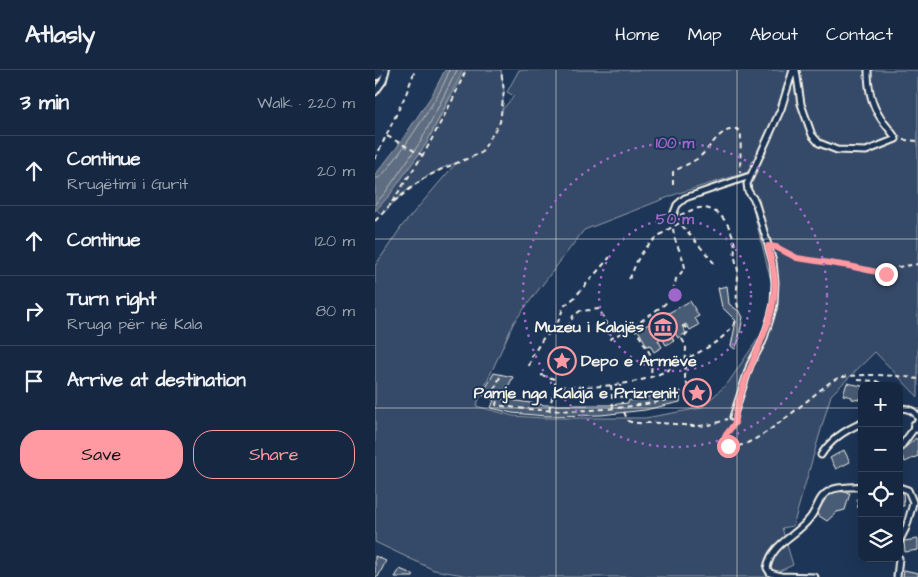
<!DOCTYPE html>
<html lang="en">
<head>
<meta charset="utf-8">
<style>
	body { margin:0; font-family:"Architects Daughter",sans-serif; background:#1f3048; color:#f1f3f6 }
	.controls { position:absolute; right:15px; bottom:15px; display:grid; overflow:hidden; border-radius:10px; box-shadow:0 5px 20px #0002 }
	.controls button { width:45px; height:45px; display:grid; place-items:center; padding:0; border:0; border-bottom:1px solid #35445a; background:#162841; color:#f1f3f6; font:25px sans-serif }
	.stop { position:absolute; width:15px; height:15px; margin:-11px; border:4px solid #ff9aa2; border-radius:50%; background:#fff }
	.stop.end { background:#ff9aa2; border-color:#fff; box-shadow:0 1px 5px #0008 }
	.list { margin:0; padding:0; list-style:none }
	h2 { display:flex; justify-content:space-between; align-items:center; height:65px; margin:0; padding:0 20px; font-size:21px }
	h2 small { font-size:16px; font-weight:400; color:#9ea6b1 }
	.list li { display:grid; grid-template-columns:32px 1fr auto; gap:15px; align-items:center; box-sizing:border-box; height:70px; padding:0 20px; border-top:1px solid #35445a }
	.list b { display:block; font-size:19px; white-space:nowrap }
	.list p { margin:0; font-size:16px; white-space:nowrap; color:#9ea6b1 }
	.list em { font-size:16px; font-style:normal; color:#9ea6b1 }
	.actions { display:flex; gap:10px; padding:15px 20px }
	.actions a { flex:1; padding:11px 0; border:1px solid #ff9aa2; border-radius:20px; text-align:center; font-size:18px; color:#ff9aa2 }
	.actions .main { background:#ff9aa2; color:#111 }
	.icon { flex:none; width:28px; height:28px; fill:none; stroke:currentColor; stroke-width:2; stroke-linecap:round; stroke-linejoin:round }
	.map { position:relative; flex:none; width:543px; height:507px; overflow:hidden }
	header { display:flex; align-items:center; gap:30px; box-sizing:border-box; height:70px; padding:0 25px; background:#162841; border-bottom:1px solid #35445a }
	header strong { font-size:24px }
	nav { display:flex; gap:28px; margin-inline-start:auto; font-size:18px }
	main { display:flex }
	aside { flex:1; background:#162841 }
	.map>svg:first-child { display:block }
	.green { fill:#354a67; stroke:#949ea8; fill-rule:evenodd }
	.water { fill:#5e6d82; stroke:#9aa2ab }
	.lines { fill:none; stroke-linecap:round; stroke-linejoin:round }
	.shore { stroke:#b8bcbf; stroke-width:1 }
	.building { fill:#485b74; stroke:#f4f1e8 }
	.lane-casing { stroke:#f4f1e8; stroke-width:9 }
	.street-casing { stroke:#f4f1e8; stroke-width:14 }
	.secondary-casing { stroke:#f4f1e8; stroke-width:19 }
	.path { stroke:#f4f1e8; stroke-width:2; stroke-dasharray:5 4; stroke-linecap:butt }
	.lane { stroke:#1d3557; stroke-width:5 }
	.street { stroke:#1d3557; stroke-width:10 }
	.secondary { stroke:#1d3557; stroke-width:15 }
	.route { stroke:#ff9aa2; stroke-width:6 }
	.grid { fill:none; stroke:#f4f1e8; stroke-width:1; stroke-opacity:0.55 }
	.ring { fill:none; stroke:#9f67cb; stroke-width:2.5; stroke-dasharray:2.5 5 }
	.labels { text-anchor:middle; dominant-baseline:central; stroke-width:4; stroke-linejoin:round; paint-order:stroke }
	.poi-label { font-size:16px; font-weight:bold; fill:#f4f1e8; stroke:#1d3557; text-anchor:end }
	.centre { fill:#9f67cb; stroke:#1d3557; stroke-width:2.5 }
	.ring-label { font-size:15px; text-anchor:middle; font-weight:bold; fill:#9f67cb; stroke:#1d3557; stroke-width:4; stroke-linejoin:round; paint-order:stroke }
</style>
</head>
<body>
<header>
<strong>Atlasly</strong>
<nav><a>Home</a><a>Map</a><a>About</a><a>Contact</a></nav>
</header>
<main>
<aside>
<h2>3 min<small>Walk · 220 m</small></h2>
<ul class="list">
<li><svg class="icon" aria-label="ahead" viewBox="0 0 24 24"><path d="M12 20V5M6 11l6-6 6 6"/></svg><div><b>Continue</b><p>Rrugëtimi i Gurit</p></div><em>20 m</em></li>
<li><svg class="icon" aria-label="ahead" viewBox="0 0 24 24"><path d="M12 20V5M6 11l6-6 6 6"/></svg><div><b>Continue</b></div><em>120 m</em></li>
<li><svg class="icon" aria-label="right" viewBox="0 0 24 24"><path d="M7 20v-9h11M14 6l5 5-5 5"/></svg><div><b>Turn right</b><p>Rruga për në Kala</p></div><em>80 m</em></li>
<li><svg class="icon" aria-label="arrive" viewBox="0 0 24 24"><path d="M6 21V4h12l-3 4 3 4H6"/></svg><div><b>Arrive at destination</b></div></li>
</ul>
<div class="actions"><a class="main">Save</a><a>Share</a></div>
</aside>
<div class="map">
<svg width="543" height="507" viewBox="0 0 543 507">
	<rect width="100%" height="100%" fill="#1d3557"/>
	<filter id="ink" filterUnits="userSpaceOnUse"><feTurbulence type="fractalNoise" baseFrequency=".02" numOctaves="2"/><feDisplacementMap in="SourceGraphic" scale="10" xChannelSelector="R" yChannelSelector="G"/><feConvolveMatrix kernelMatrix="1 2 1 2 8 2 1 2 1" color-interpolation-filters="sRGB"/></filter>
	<g filter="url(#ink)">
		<path class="green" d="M90 0H126L129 21 127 40 139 26 132 22 144 0H543V327L500 282 456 325 418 456 407 458 418 495 391 507H100L59 500 0 472V196L27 156 81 93C53 102 27 122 7 145L0 138 51 74ZM373 102 376 118 379 143 403 239 353 313 326 338 270 348H168L138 346 101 336 139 252 209 160 304 123Z"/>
		<path class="water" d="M70 0H88L51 74 14 126 0 141V105L22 77 57 25Z"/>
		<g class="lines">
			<path class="shore" d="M0 108C4 108 3 109 7 105 20 92 72 17 74 0
				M0 134 10 123 46 71 82 0"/>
		</g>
		<path class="building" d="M352 216 354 234 365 242 368 247 363 272 360 279 356 276 361 251 347 237 343 218Z
			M315 231 324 246 320 248 324 255 315 260 311 254 307 256 311 263 303 268 299 261 295 263 299 271 291 275 287 268 283 270 287 277 279 282 275 275 272 276 263 260Z
			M119 303 138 307 127 329 170 335H234L253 333V331L306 321 305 332 270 340 226 345 171 346 137 343 116 338 119 330 107 325Z
			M472 313 487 316V329L484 328V330L477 329V327L468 325Z
			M541 368 543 371V386L530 392 525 382Z
			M469 380 475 392 461 399 455 388Z
			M463 421 475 423 470 440 462 442 452 451 441 444 447 433 455 423Z
			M524 422H528L529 436H524Z
			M486 424 487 437 483 438 482 429Z
			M543 469V480L530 482 529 471Z
			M0 486 11 491 3 507 0 506Z
			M25 499 39 505 38 507H20Z
			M529 500 543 503V507H528Z"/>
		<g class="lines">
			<defs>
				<path id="lane" d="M421 0 426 34 437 65 444 73 462 80 491 81 521 69C516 60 510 55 505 47 496 34 493 15 493 0
					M0 22 8 11 11 0
					M298 145 302 135 310 128 375 106
					M524 338C532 338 540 340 543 348
					M358 347 375 295 388 271 396 246 399 234 400 212 398 192 380 131 373 121 372 114 406 39 418 0
					M524 379 541 356 543 351
					M446 385C456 369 470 360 487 353
					M524 417 533 420 538 432 537 437 531 458 524 472
					M440 507 406 506 395 503 392 498C397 472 421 467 435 448 443 438 443 426 456 420 465 416 477 418 487 416
					M522 507 524 488"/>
				<path id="street" d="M541 356 543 357"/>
				<path id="secondary" d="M0 2 1 0"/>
			</defs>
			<use href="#lane" class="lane-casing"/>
			<use href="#street" class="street-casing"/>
			<use href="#secondary" class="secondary-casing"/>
			<path class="path" d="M12 66 47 85
				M528 70 543 71
				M0 89 31 24 40 0
				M298 115V102C306 97 314 94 322 89 336 79 343 58 362 59L366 63 365 102
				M17 132 51 80 78 29 91 0
				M305 145C311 143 318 139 324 138 345 136 358 158 360 177 360 180 359 185 360 188 361 193 363 198 363 203 363 215 359 231 365 242
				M0 151 16 134 46 110 65 100 106 83 125 52 129 21 126 0
				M402 178 422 188 474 196 511 204 523 197 543 194
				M254 209C258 203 259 197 262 191 271 174 288 161 305 153L339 193
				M182 256H192L196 252 198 246 205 241 224 239 230 250 235 269 259 256 290 234 299 218 301 209 310 198C307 179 297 174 298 151
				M259 257 277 287 276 307
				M308 257 310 256 313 262 307 269 311 276 310 308 314 320
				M154 296 157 286 169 267 180 260 189 236 199 228 235 187
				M166 305 180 309V316C217 318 259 317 293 300 301 296 309 290 317 286 334 277 351 268 361 251
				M125 307 119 320 123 325 121 335C181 345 243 341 302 328
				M483 310 501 311 511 316
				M245 314 247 334
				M236 315 238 338
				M174 340 180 316
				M249 342 253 351C264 355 274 352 285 353 312 354 325 361 352 349
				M358 354 350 366 349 372C365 396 442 319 459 310 472 302 528 305 543 309"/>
			<use href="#lane" class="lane"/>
			<use href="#street" class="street"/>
			<use href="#secondary" class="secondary"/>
		</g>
	</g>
	<g class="lines" filter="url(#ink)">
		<path class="route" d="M353 376 349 372 350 366 360 353C359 342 364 331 367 320 378 284 400 252 400 214 400 201 396 188 393 176L401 177 422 188 474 196 511 204"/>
	</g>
	<path class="grid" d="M181 0V507M362 0V507M0 169H543M0 338H487M524 338H543"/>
	<g class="ring">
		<circle cx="300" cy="225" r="76"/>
		<circle cx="300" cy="225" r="152"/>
	</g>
	<defs>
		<symbol id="museum-ring" viewBox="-11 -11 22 22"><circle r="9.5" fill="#1d3557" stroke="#ff9aa2" stroke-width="1.5"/><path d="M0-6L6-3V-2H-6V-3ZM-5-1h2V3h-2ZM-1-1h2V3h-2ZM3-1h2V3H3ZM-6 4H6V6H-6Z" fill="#ff9aa2"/></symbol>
		<symbol id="sight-ring" viewBox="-11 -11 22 22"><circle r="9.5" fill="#1d3557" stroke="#ff9aa2" stroke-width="1.5"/><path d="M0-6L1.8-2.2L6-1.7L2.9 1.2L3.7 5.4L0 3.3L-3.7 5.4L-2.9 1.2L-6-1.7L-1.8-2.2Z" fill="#ff9aa2"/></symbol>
	</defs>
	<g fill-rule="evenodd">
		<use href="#museum-ring" x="272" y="241" width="32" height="32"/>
		<use href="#sight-ring" x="171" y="275" width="32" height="32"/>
		<use href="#sight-ring" x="306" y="307" width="32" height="32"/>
	</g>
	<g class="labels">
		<g class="poi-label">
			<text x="269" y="257">Muzeu i Kalajës</text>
			<text x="206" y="291" text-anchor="start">Depo e Armëve</text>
			<text x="303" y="323">Pamje nga Kalaja e Prizrenit</text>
		</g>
	</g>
	<circle cx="300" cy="225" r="8" class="centre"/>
	<g class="ring-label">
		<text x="300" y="78">100 m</text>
		<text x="300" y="154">50 m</text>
	</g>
</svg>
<div class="controls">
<button>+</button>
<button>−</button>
<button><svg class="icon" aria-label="locate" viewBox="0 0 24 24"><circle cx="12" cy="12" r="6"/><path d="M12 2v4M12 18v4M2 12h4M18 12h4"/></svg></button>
<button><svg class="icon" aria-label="layers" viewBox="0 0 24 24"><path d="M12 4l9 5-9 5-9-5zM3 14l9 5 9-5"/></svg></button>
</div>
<div class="stop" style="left:353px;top:376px"></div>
<div class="stop end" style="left:511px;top:204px"></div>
</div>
</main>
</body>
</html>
